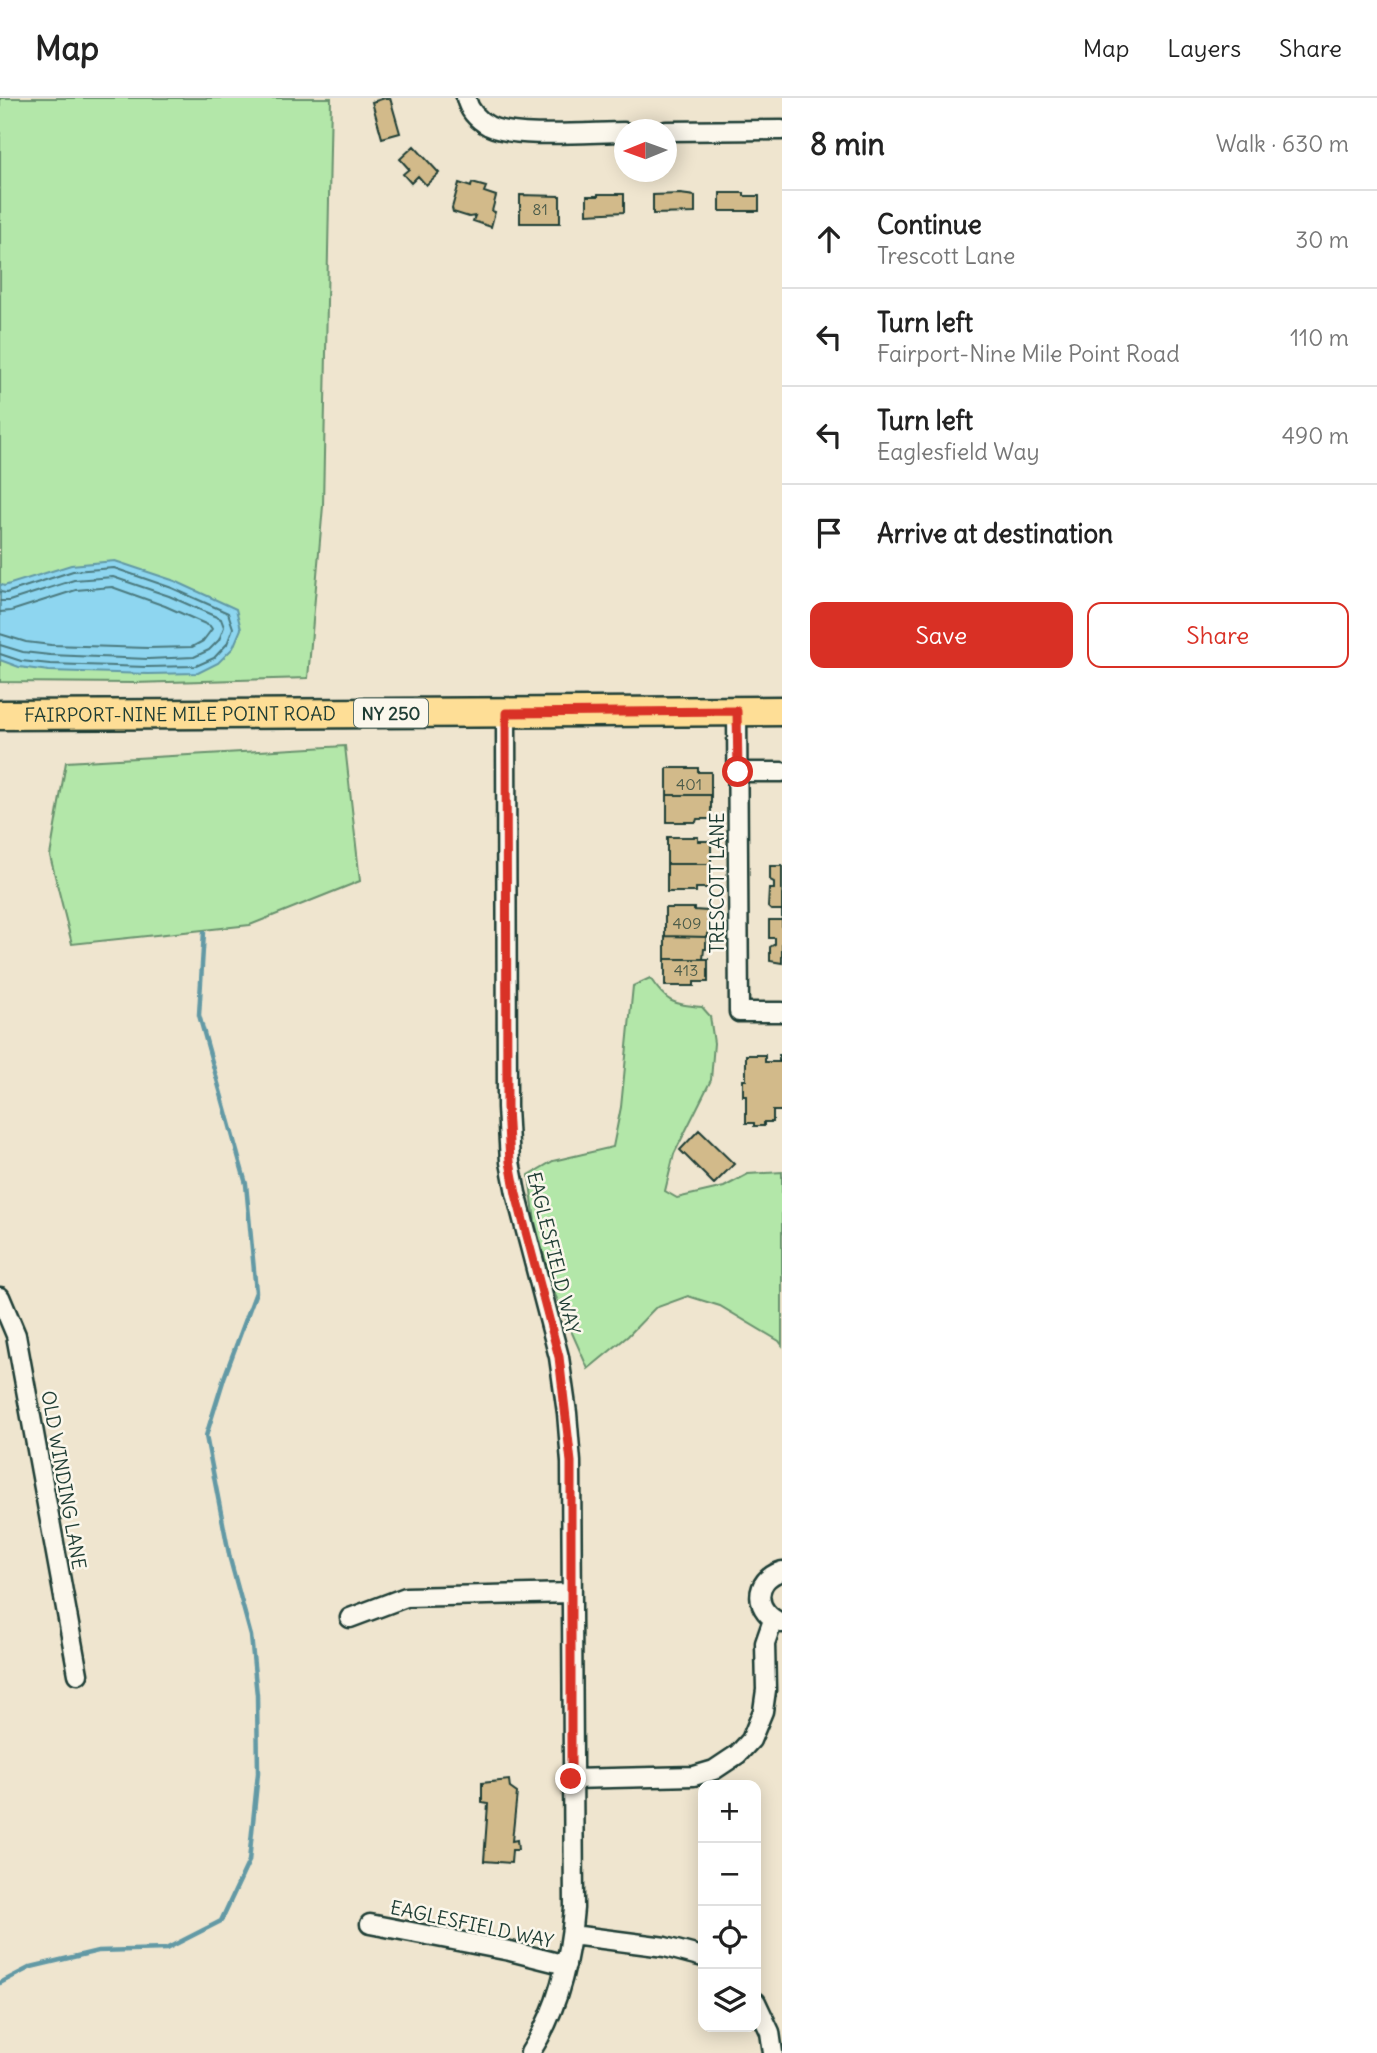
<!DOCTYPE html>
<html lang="en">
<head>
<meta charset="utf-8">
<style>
	body { margin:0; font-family:Delius,sans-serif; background:#f6f6f6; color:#222 }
	.controls { position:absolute; right:21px; bottom:21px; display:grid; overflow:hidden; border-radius:14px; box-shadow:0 4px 18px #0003 }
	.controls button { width:63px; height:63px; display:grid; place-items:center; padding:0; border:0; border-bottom:2px solid #e0e0e0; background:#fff; color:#222; font:35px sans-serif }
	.compass { position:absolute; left:614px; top:21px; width:63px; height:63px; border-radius:50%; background:#fff; box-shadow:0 4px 18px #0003; rotate:269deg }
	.stop { position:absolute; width:21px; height:21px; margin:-16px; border:5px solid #d93025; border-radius:50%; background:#fff }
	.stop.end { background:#d93025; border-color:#fff; box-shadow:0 2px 7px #0008 }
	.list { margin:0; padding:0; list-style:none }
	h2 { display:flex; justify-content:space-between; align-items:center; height:91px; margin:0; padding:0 28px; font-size:30px }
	h2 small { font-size:23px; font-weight:400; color:#767676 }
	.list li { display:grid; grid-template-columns:46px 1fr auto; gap:21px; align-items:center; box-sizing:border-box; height:98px; padding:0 28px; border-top:2px solid #e0e0e0 }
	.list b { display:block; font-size:26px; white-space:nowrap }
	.list p { margin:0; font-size:23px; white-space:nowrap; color:#767676 }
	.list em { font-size:23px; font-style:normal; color:#767676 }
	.actions { display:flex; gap:14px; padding:21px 28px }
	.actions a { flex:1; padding:16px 0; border:2px solid #d93025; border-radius:14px; text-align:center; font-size:24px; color:#d93025 }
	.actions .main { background:#d93025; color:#fff }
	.icon { flex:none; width:38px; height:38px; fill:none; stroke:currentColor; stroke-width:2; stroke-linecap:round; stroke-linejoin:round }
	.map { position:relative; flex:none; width:782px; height:1955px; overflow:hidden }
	header { display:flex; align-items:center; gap:42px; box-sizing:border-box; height:98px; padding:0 35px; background:#fff; border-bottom:2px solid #e0e0e0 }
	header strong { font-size:33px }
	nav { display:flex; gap:38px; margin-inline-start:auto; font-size:24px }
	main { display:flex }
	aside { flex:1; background:#fff }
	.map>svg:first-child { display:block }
	.green { fill:#b3e7a9; stroke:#69926e; stroke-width:2 }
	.water { fill:#8ed6f0; stroke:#6299a5; stroke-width:2 }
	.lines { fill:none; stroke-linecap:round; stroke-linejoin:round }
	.shore { stroke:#4b7a7f; stroke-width:2 }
	.stream { stroke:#6299a5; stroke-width:4.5 }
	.building { fill:#d2ba8a; stroke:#1f3d34; stroke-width:2 }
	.minor-casing { stroke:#1f3d34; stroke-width:23 }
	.primary-casing { stroke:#1f3d34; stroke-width:33 }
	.minor { stroke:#fbf7ec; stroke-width:18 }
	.primary { stroke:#fede96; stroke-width:28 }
	.route { stroke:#d93025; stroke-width:9 }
	.labels { text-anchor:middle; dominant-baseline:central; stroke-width:5; stroke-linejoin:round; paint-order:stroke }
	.number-label { font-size:16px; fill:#4c5c4a }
	.shield { fill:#fbf7ec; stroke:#61756b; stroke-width:2 }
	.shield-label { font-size:18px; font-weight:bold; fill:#1f3d34 }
	.street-label { font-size:19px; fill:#1f3d34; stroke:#fbf7ec }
</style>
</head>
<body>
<header>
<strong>Map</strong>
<nav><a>Map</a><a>Layers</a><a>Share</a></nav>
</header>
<main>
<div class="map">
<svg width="782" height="1955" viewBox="0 0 782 1955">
	<rect width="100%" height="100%" fill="#efe5cf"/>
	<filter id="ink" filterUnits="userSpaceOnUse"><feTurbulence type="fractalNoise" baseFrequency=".0143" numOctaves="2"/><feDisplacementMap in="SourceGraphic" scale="14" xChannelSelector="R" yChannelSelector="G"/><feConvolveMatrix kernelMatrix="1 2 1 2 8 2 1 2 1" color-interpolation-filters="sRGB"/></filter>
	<g filter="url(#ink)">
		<path class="green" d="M0 0H331L323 408 308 580 134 585 0 584Z
			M345 648 360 783 250 827 72 846 50 758 66 664Z
			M650 880C667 905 672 906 702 909L710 918 714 945 711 982 674 1056 665 1093 677 1100 724 1089 748 1076 782 1074V1247L779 1243 720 1208 688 1198 655 1210 628 1238 588 1271 553 1192 535 1124 529 1077 553 1063 613 1049 621 1009 633 888Z"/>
		<path class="water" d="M115 463 175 483 236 511 241 531 233 550 218 565 198 575 148 576 49 573 19 569 0 562V486L4 488 71 467Z"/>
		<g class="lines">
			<path class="shore" d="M0 494 6 495 73 473 114 470 172 490 228 515 233 530 227 546 214 560 196 568 147 569 50 566 21 563 0 556
				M0 503H9L74 482 113 479 169 498 221 521 224 529 219 542 209 552 194 559 148 561 50 557 23 554 0 547
				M0 514 11 513 76 492 112 489 165 508 210 528 212 531 203 543 192 549 148 550 51 547 26 544 0 536"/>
			<path class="stream" d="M0 1885 31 1869 98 1853 166 1851 221 1823 249 1763 258 1675 257 1597 251 1538 230 1461 206 1338 224 1280 256 1194 246 1086 199 917 204 834"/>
		</g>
		<path class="building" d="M385 0H390L400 35 382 40 372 4Z
			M414 48 439 75 426 87 418 78 411 85 403 76 409 71 400 61Z
			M459 85 471 89 472 85 486 89 484 94 496 98 492 113 495 114 491 129 473 123 475 118 469 119 453 114 452 110Z
			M720 95H744V98H759V113H720Z
			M598 96H624V114L587 116V98H598Z
			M680 96 695 98V115L653 116V97Z
			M520 97 560 98V125H520Z
			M667 670H698V674H711V697H667Z
			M667 697H711V721H697L696 724H667Z
			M667 739H698V743H711V766H667Z
			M667 766H711V790H696V794H667Z
			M770 768H782V865L770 863V849L775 846V840H769V822H782V812H771L768 809 769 791H774V784L770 782Z
			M665 810H694V812L708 813V839L665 838Z
			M665 838 706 839V851H704L703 861H665Z
			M665 861H708V884H694V888H665Z
			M746 957H765V964H779V957H782V1013H773V1024H764V1028H754V1025H746V998H743V982H746Z
			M699 1032 734 1066 714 1086 680 1052Z
			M509 1682 510 1690 517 1695 512 1743 517 1742 518 1752H512L511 1765 484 1763 488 1706 482 1705V1685Z"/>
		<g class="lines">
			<defs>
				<path id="minor" d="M466 0C469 13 478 22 489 28 515 41 593 34 624 34
					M666 33 782 32
					M737 613 739 914H782
					M506 615 507 1009 510 1064 516 1095 559 1259 567 1315 571 1364 574 1810C570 1861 558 1912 530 1955
					M738 674H782
					M0 1199 16 1237 78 1576
					M782 1473C752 1482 754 1515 782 1525
					M350 1520 406 1499 571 1495
					M571 1681 694 1678 714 1672 738 1656 751 1642 763 1613 766 1592 765 1545 773 1522
					M370 1826 510 1853 566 1867
					M572 1837 665 1849 703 1859
					M756 1904 770 1934 773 1955"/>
				<g id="primary">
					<path id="s1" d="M0 617 782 613"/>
				</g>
			</defs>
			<use href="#minor" class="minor-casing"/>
			<use href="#primary" class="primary-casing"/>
			<use href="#minor" class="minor"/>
			<use href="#primary" class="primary"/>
		</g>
	</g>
	<g class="lines" filter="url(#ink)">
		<path class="route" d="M571 1681V1364L559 1259 516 1096 510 1064 507 1009 506 615 737 613 738 674"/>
	</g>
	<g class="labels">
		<g class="number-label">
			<text x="540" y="111">81</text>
			<text x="689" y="686">401</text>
			<text x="687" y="825">409</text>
			<text x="686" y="872">413</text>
		</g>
		<rect class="shield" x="354" y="600.5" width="74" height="29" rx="5"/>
		<g class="shield-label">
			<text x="391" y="615">NY 250</text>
		</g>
		<g class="street-label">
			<text stroke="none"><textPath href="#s1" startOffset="180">FAIRPORT-NINE MILE POINT ROAD</textPath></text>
			<text transform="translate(717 785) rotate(-90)">TRESCOTT LANE</text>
			<text transform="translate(554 1155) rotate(76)">EAGLESFIELD WAY</text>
			<text transform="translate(64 1382) rotate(80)">OLD WINDING LANE</text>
			<text transform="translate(472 1826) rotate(12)">EAGLESFIELD WAY</text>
		</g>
	</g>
</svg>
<div class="controls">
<button>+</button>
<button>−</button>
<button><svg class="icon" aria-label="locate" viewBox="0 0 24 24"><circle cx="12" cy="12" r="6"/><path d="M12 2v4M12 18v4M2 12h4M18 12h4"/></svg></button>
<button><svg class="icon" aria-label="layers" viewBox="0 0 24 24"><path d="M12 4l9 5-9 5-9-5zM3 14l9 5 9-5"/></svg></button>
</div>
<svg class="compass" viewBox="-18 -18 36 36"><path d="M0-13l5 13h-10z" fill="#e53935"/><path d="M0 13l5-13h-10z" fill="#767676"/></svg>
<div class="stop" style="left:738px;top:674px"></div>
<div class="stop end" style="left:571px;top:1681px"></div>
</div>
<aside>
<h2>8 min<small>Walk · 630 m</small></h2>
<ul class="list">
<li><svg class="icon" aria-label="ahead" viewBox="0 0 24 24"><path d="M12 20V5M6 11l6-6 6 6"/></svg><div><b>Continue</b><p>Trescott Lane</p></div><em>30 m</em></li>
<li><svg class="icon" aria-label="left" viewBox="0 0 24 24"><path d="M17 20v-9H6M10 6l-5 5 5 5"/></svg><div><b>Turn left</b><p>Fairport-Nine Mile Point Road</p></div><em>110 m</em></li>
<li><svg class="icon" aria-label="left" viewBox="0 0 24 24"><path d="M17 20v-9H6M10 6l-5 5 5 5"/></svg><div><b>Turn left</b><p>Eaglesfield Way</p></div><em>490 m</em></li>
<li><svg class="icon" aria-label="arrive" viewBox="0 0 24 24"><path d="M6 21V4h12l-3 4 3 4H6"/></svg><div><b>Arrive at destination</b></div></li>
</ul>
<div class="actions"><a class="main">Save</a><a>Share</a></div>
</aside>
</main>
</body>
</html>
